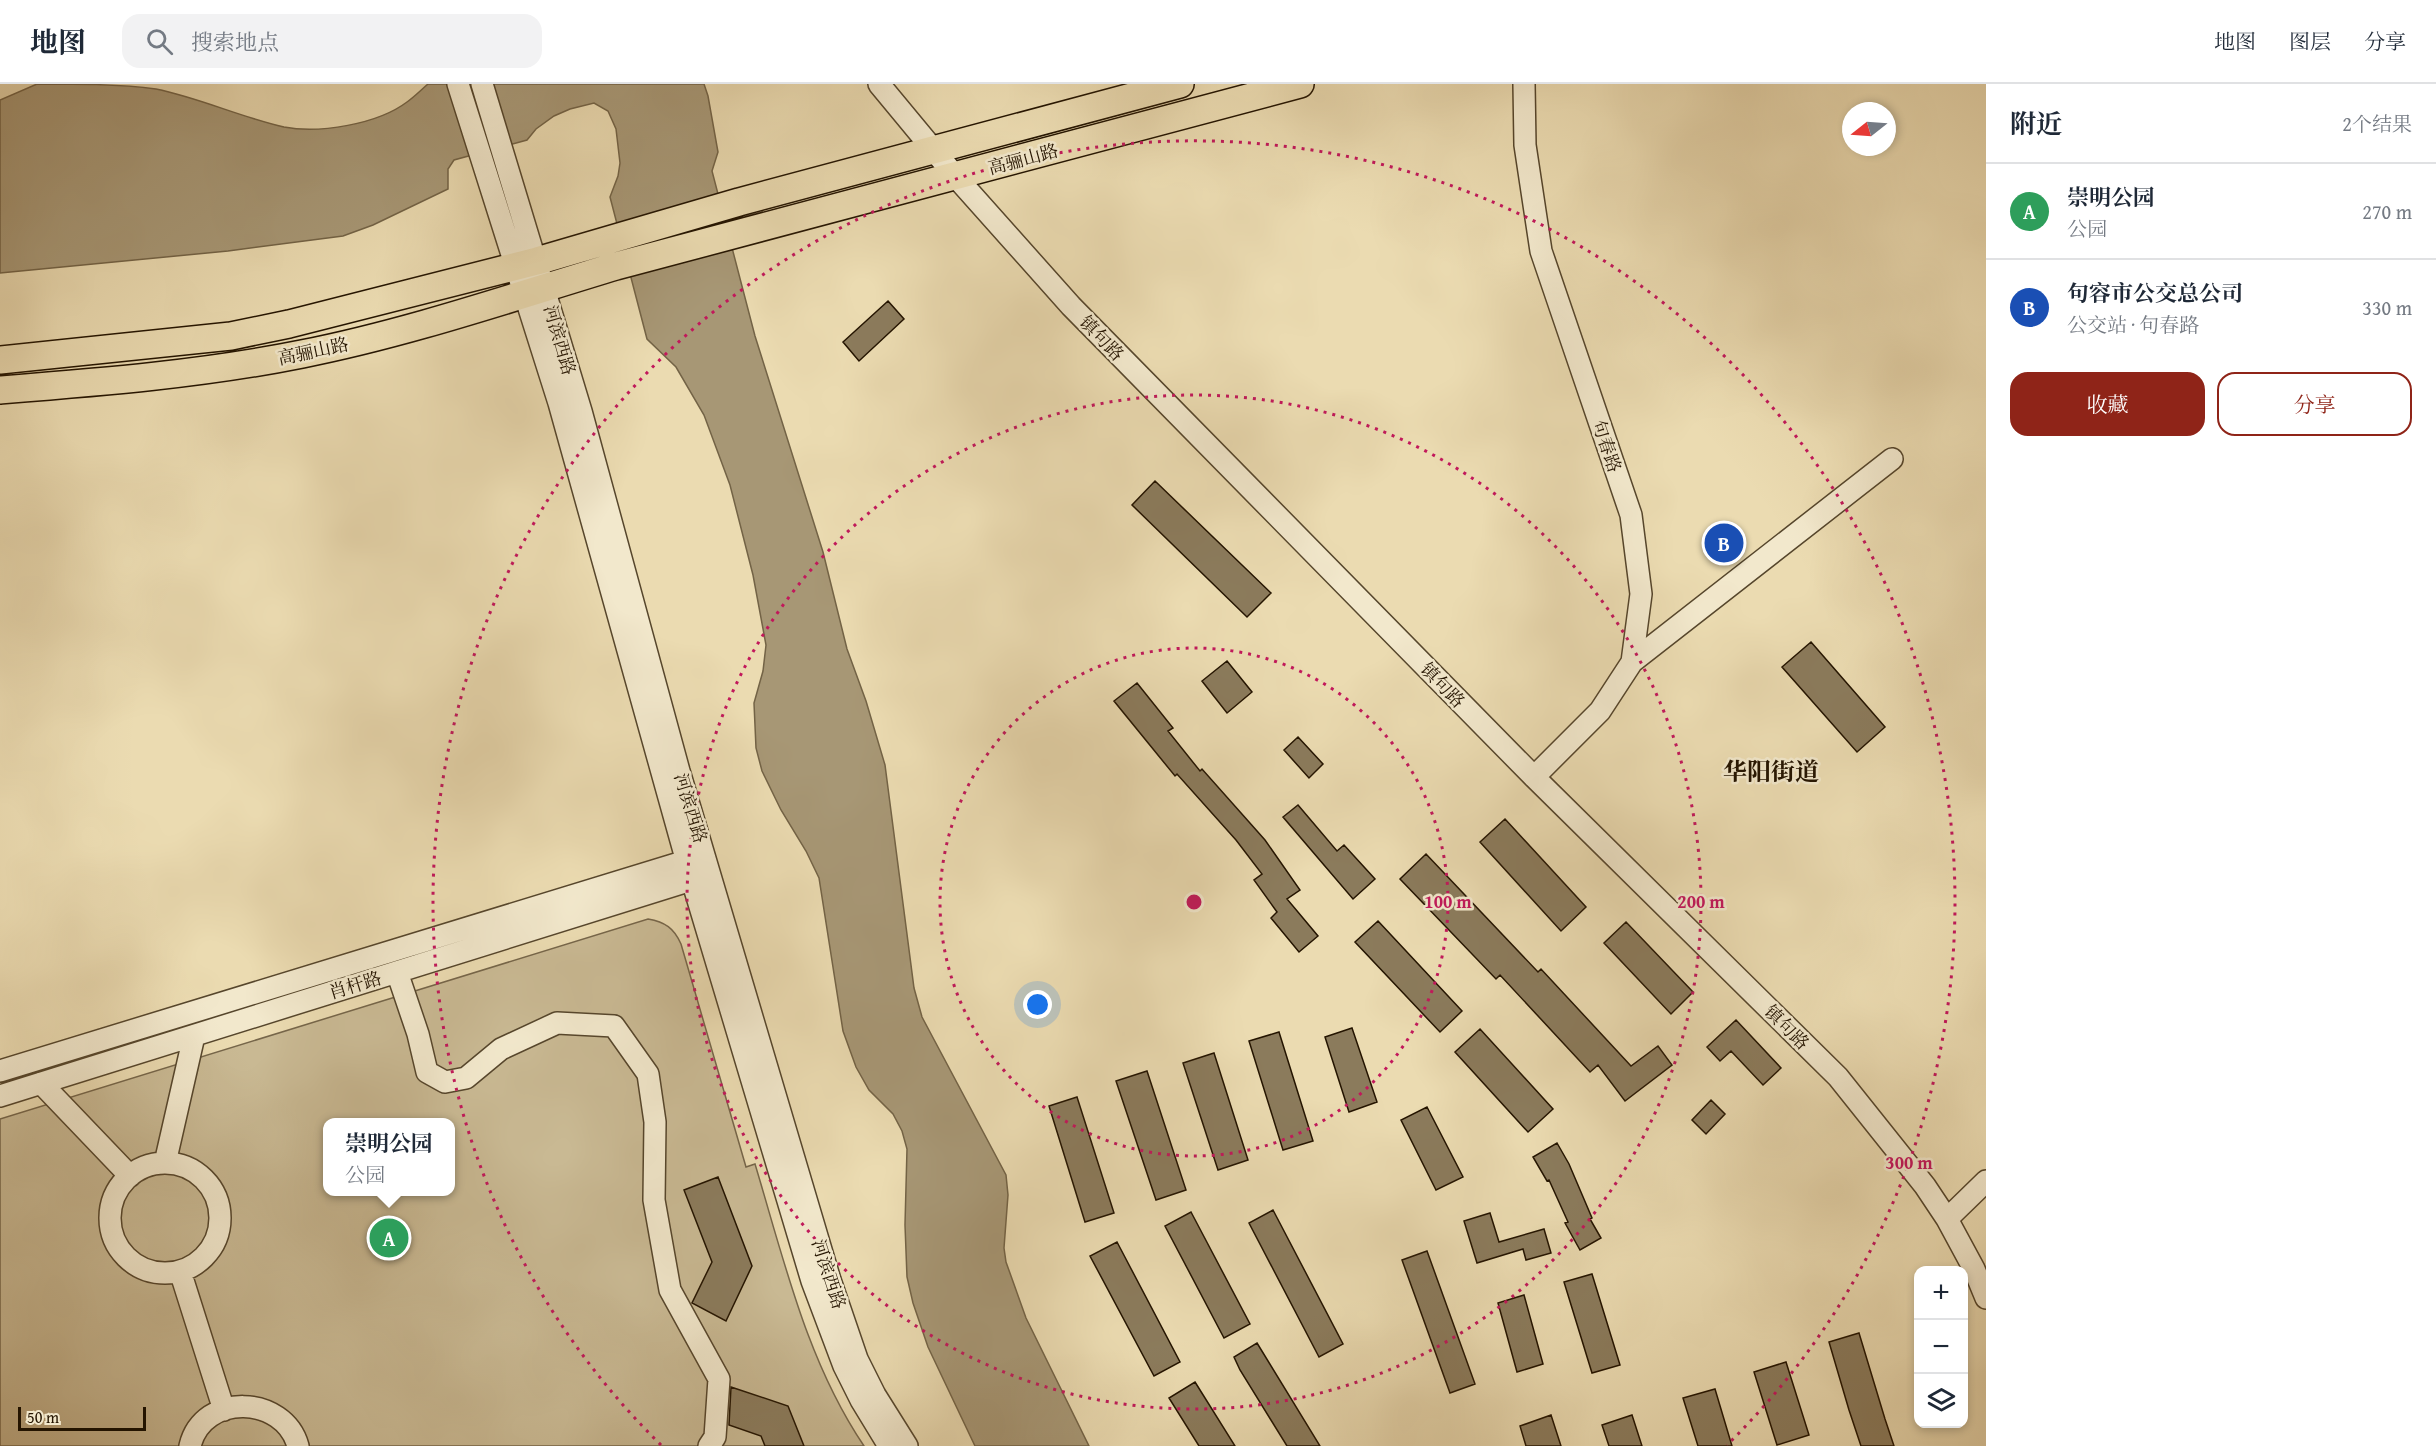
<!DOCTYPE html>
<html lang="zh">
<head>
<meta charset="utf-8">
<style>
	body { margin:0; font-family:"Gentium Book Plus","Noto Serif SC",serif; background:#f2f2f3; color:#1f2937 }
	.controls { position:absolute; right:18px; bottom:18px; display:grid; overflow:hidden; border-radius:12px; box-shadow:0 3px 9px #0003 }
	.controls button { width:54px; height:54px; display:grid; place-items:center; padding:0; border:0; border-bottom:2px solid #e0e1e3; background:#fff; color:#1f2937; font:30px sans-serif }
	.compass { position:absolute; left:1842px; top:18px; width:54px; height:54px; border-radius:50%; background:#fff; box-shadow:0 3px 9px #0003; rotate:253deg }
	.scale { position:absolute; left:18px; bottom:15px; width:128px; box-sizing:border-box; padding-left:6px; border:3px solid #241400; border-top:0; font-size:16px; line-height:21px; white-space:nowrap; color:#241400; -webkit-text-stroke:4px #f2e8cc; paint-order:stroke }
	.you { position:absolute; left:1038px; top:921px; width:21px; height:21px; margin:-15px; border:4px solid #fff; border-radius:50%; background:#1a73e8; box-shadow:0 0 0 9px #1a73e833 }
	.badge { display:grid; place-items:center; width:39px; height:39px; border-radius:50%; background:#8f2418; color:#fff; font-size:20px; font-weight:700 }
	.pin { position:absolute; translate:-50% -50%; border:3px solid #fff; box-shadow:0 2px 6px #0006 }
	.popup { position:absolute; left:323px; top:1034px; width:132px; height:78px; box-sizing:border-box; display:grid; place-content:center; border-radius:12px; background:#fff; filter:drop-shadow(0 2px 4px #0005); font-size:20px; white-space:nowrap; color:#747a83 }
	.popup b { font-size:22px; color:#1f2937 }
	.popup::after { content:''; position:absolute; left:50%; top:100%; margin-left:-12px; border:12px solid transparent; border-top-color:#fff }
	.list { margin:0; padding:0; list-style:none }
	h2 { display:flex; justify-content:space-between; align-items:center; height:78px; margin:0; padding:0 24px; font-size:26px }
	h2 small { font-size:20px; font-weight:400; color:#747a83 }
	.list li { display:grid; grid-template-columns:39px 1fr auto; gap:18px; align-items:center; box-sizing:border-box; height:96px; padding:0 24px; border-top:2px solid #e0e1e3 }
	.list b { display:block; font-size:22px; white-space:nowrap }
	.list p { margin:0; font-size:20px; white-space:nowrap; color:#747a83 }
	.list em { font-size:20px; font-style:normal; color:#747a83 }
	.actions { display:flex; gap:12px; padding:18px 24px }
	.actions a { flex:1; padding:14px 0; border:2px solid #8f2418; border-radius:18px; text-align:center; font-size:21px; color:#8f2418 }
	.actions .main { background:#8f2418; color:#fff }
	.icon { flex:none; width:33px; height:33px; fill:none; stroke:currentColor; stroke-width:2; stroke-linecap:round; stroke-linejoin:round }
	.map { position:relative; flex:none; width:1986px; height:1362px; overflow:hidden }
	header { display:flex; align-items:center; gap:36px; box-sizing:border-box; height:84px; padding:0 30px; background:#fff; border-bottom:2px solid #e0e1e3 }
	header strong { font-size:28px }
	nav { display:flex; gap:33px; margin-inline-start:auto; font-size:21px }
	.search { width:420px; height:54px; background:#f2f2f3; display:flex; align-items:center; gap:15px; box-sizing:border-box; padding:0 21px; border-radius:18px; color:#747a83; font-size:22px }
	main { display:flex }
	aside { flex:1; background:#fff }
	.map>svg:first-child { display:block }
	.green { fill:#c9b993; stroke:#76664a; stroke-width:1.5; fill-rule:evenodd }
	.water { fill:#a79775; stroke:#736346; stroke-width:1.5 }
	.building { fill:#8b7b5c; stroke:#241400; stroke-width:1.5 }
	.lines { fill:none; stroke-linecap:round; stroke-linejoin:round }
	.minor-casing { stroke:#56462c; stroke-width:24 }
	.major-casing { stroke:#241400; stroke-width:30 }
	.minor { stroke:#f2e8cc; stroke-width:21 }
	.major { stroke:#ebdbb1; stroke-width:27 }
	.ring { fill:none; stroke:#c2185b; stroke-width:3; stroke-dasharray:3 6 }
	.labels { text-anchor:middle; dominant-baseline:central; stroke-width:5; stroke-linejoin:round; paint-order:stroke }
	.street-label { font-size:18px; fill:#241400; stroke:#f2e8cc }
	.district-label { font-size:24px; font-weight:bold; fill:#241400; stroke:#f2e8cc }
	.centre { fill:#c2185b; stroke:#f2e8cc; stroke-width:3 }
	.ring-label { font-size:18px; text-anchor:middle; font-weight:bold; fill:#c2185b; stroke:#f2e8cc; stroke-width:5; stroke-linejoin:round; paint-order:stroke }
</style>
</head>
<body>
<header>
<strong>地图</strong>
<div class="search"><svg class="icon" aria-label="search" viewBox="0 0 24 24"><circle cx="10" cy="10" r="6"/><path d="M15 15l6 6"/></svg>搜索地点</div>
<nav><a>地图</a><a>图层</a><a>分享</a></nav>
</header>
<main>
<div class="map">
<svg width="1986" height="1362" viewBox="0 0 1986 1362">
	<rect width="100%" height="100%" fill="#ebdbb1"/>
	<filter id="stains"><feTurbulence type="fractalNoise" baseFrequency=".00333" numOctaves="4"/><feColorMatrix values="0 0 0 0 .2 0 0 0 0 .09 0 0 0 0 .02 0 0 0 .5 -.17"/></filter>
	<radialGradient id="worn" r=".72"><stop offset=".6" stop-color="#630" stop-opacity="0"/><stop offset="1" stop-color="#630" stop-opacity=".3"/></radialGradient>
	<path class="green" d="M648 835C665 838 674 844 681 860L746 1083 755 1080C784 1176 807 1278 864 1362H0V1035ZM328 1038H450V1108H328Z"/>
	<path class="water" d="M37 0C76 0 117 0 156 5 200 14 240 33 284 43 319 50 378 40 407 18 414 13 421 6 428 0H704L708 12 718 68 712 87 755 252 823 468 847 565 866 617 885 681 914 904 922 933 1006 1091 1008 1111 1004 1164 1006 1178 1026 1234 1089 1362H975L928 1263 913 1219 907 1193 905 1141 907 1065 902 1047 893 1030 869 1006 856 983 843 947 819 794 806 767 781 726 762 687 756 664 754 619 763 587 766 561 753 491 730 401 704 331 676 283 647 255 610 113 618 92 620 79 616 45 608 27 594 19 570 25 554 32 536 45 527 56 454 76 448 85V105L373 141 343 152 228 167 0 189V16Z"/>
	<path class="building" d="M888 217 904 235 859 277 843 258Z
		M1155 397 1271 509 1247 533 1132 421Z
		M1811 558 1885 643 1857 668 1782 583Z
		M1227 577 1252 608 1227 629 1202 597Z
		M1137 599 1173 644 1168 647 1200 687 1202 685 1265 756 1300 806 1287 815 1318 852 1299 868 1271 834 1277 828 1254 796 1262 790 1236 756 1177 690 1175 692 1114 617Z
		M1298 653 1323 680 1309 694 1284 666Z
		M1298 721 1337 767 1344 761 1375 795 1353 815 1283 733Z
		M1505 735 1586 823 1561 847 1480 758Z
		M1426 770 1538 888 1541 885 1631 982 1658 962 1672 981 1625 1017 1598 981 1590 988 1500 891 1496 895 1400 795Z
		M1378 837 1462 927 1440 948 1355 858Z
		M1626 838 1693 908 1671 930 1604 859Z
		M1736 936 1781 984 1763 1001 1731 967 1720 977 1707 963Z
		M1352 944 1377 1018 1349 1028 1325 953Z
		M1480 945 1553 1025 1528 1048 1455 968Z
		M1279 948 1313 1057 1283 1066 1249 957Z
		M1214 969 1248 1076 1218 1086 1183 979Z
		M1147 987 1186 1106 1156 1116 1116 997Z
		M1077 1013 1114 1129 1085 1138 1049 1022Z
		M1711 1016 1725 1030 1706 1050 1692 1036Z
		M1427 1023 1463 1093 1436 1106 1401 1036Z
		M1557 1059 1569 1080 1592 1134 1590 1135 1601 1154 1580 1166 1565 1139 1568 1138 1549 1096 1547 1097 1533 1073Z
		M718 1093 752 1182 726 1237 692 1219 712 1178 684 1106Z
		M1273 1126 1343 1260 1319 1273 1249 1139Z
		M1191 1128 1250 1240 1224 1254 1165 1142Z
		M1490 1129 1499 1158 1544 1145 1551 1169 1526 1176 1523 1165 1477 1179 1464 1137Z
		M1117 1158 1180 1278 1154 1292 1090 1172Z
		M1427 1167 1475 1300 1450 1309 1402 1176Z
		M1592 1190 1620 1281 1592 1289 1564 1198Z
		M1524 1211 1543 1280 1517 1288 1498 1219Z
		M1859 1249 1885 1335 1894 1362H1861L1849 1326 1829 1258Z
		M1257 1259 1320 1362H1287L1240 1286 1234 1273Z
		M1786 1278 1809 1351 1777 1361 1754 1288Z
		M1195 1298 1235 1362H1199L1169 1314Z
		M731 1303 788 1322 804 1362H765L761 1352 729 1341Z
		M1715 1305 1732 1362H1698L1683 1314Z
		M1551 1331 1561 1362H1526L1520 1342Z
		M1632 1331 1642 1362H1609L1602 1341Z"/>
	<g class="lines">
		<defs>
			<path id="minor" d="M458 0 559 319 692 796 812 1197 844 1282 861 1316 889 1362
				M482 0 581 327 679 687 830 1196 857 1275 875 1311 907 1362
				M879 0 956 93 1071 222 1534 693 1838 993 1925 1102 1947 1135 1974 1185 1986 1214
				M1524 0 1525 61 1541 167 1631 431 1641 510 1632 578 1600 627 1534 693
				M1632 578 1892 375
				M397 888 418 950 427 988 445 998 466 994 501 965 557 939 614 942 648 990 655 1038 654 1116 670 1206 719 1295 715 1353 709 1362
				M0 987 699 773
				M41 999 130 1092
				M0 1012 704 792
				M165 1079 194 952
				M110 1134a55 55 0 1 1 110 0a55 55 0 1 1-110 0Z
				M1947 1135 1986 1097
				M180 1187 224 1326
				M190 1362C203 1308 284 1311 298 1362"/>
			<path id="major" d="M0 276 231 252 289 240 537 177 739 118 1180 0
				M0 306C101 298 203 290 302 270 408 249 513 213 616 182L1300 0"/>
		</defs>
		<use href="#minor" class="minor-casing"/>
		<use href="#major" class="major-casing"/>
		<use href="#minor" class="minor"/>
		<use href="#major" class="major"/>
	</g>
	<g class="ring">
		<circle cx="1194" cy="818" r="254"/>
		<circle cx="1194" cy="818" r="507"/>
		<path d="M661 1361A761 761 0 1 1 1727 1361"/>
	</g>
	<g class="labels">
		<g class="street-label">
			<text transform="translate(1023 75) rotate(-15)">高骊山路</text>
			<text transform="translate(1102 254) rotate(46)">镇句路</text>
			<text transform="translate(560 256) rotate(74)">河滨西路</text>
			<text transform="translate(313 267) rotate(-12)">高骊山路</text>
			<text transform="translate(1607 362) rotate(71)">句春路</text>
			<text transform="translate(1443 601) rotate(46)">镇句路</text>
			<text transform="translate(691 724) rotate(73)">河滨西路</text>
			<text transform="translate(355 901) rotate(-17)">肖杆路</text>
			<text transform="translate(1787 943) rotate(45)">镇句路</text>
			<text transform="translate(829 1190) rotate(72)">河滨西路</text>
		</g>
		<g class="district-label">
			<text x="1771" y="687">华阳街道</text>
		</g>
	</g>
	<circle cx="1194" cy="818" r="9" class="centre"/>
	<g class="ring-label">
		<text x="1448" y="824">100 m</text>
		<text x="1701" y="824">200 m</text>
		<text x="1909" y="1085">300 m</text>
	</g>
	<rect width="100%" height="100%" filter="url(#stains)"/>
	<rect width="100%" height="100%" fill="url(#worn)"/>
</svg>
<div class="controls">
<button>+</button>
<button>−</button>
<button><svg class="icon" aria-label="layers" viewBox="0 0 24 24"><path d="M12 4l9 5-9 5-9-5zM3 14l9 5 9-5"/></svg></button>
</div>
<svg class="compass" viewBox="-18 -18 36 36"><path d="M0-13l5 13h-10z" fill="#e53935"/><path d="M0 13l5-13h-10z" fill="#747a83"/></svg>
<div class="scale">50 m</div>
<div class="you"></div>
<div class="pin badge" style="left:389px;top:1154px;background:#2e9e5b">A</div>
<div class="popup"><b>崇明公园</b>公园</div>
<div class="pin badge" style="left:1724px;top:459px;background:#1a4fb4">B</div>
</div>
<aside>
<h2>附近<small>2个结果</small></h2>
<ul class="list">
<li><span class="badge" style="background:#2e9e5b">A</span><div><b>崇明公园</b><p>公园</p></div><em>270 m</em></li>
<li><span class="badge" style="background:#1a4fb4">B</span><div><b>句容市公交总公司</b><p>公交站 · 句春路</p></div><em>330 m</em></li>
</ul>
<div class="actions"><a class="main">收藏</a><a>分享</a></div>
</aside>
</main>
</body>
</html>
